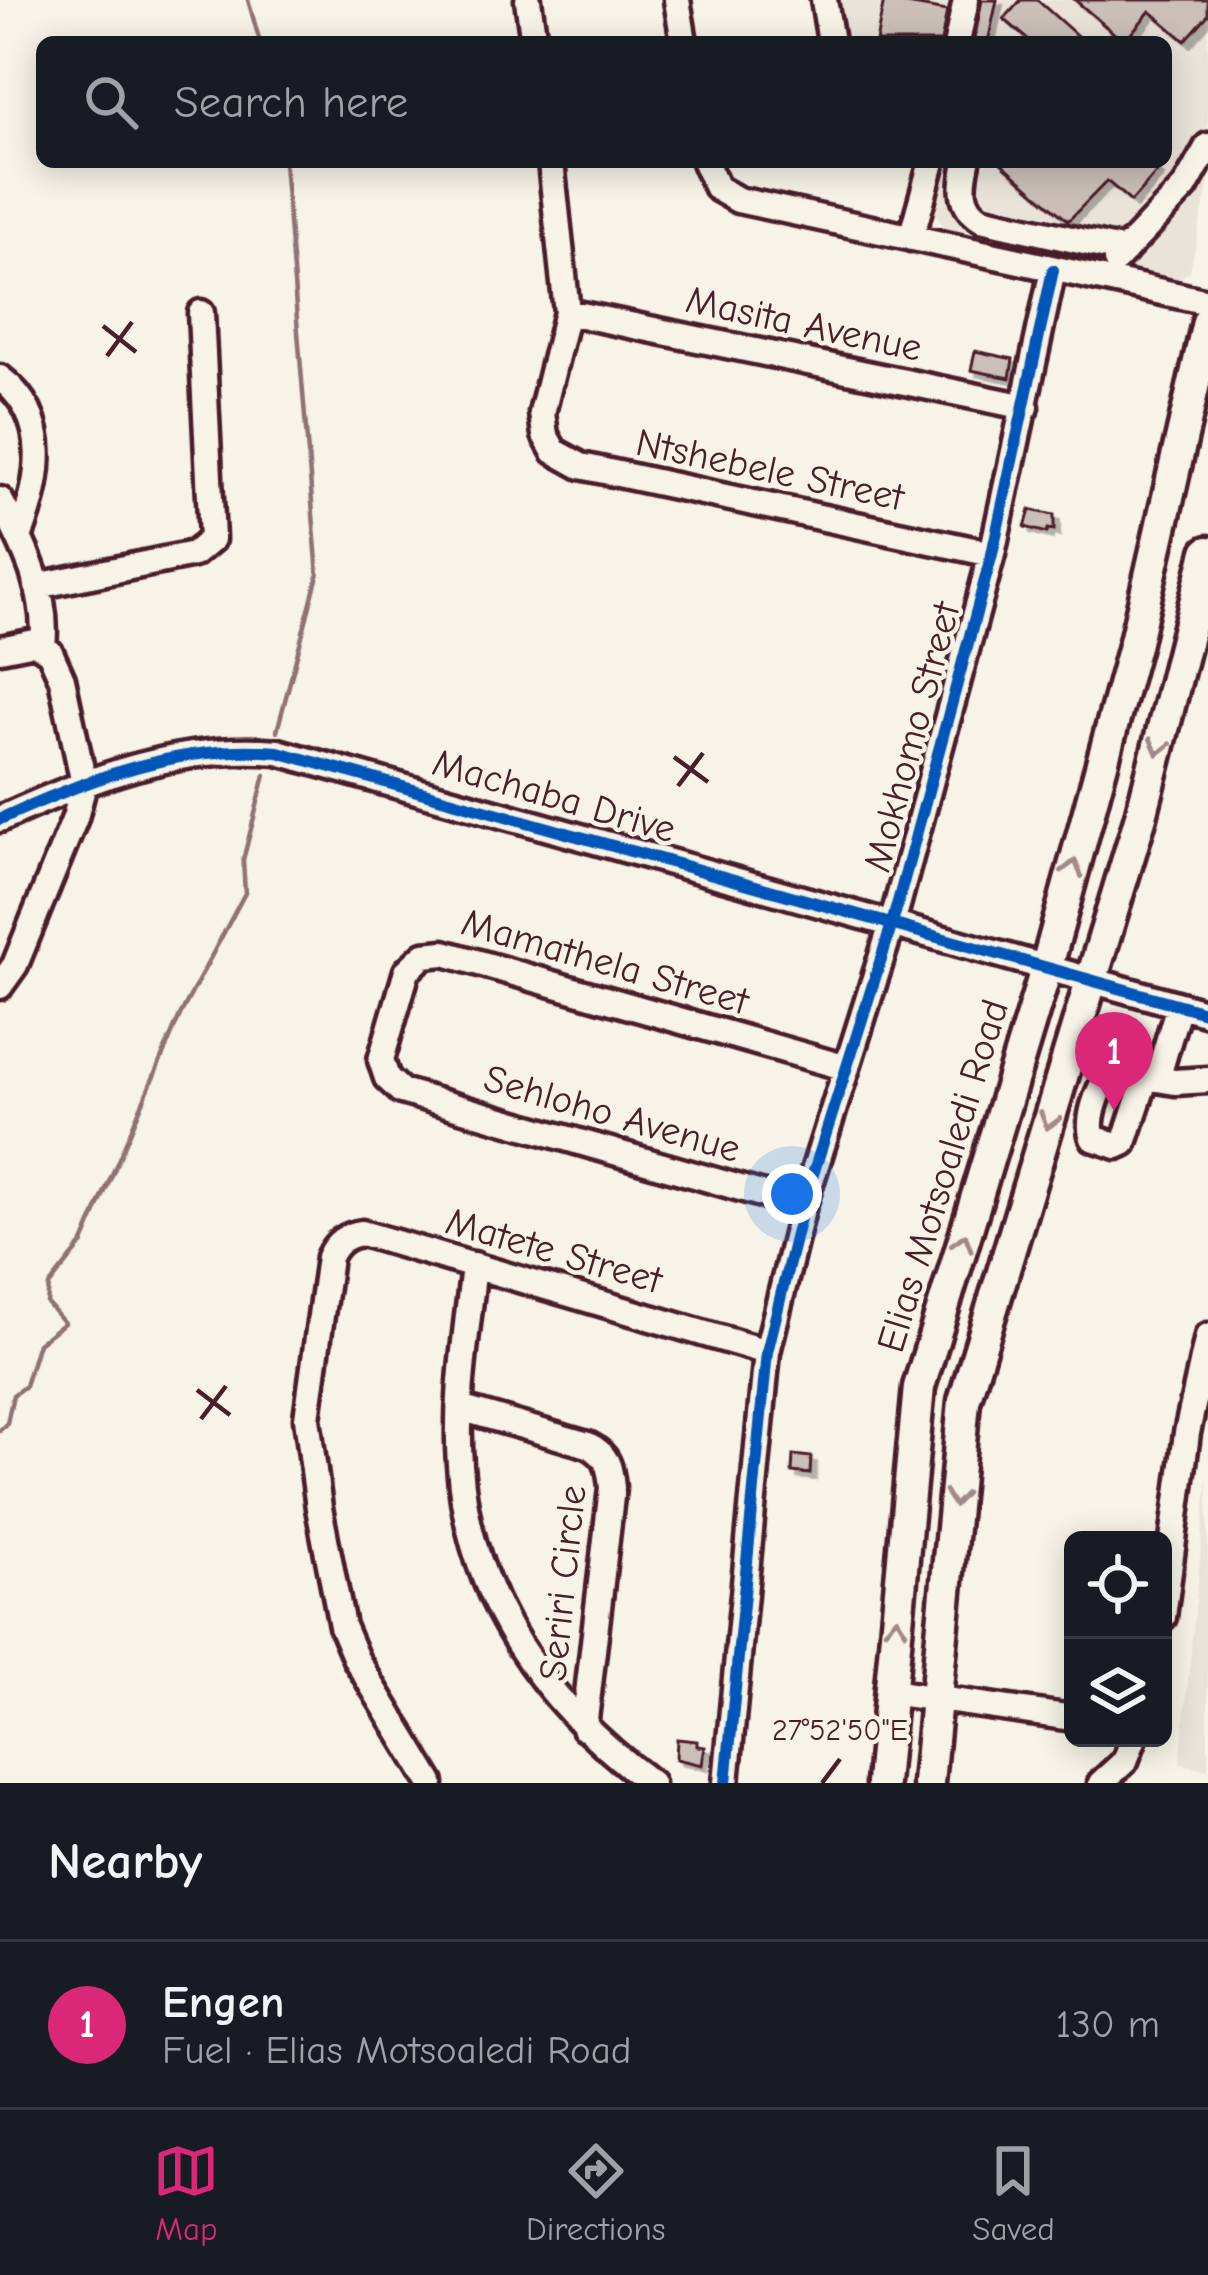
<!DOCTYPE html>
<html lang="en">
<head>
<meta charset="utf-8">
<style>
	body { margin:0; font-family:"Comic Neue",sans-serif; background:#20242c; color:#f1f3f6 }
	.controls { position:absolute; right:36px; bottom:36px; display:grid; overflow:hidden; border-radius:18px; box-shadow:0 6px 30px #0003 }
	.controls button { width:108px; height:108px; display:grid; place-items:center; padding:0; border:0; border-bottom:3px solid #363941; background:#171b24; color:#f1f3f6; font:60px sans-serif }
	.you { position:absolute; left:792px; top:1194px; width:42px; height:42px; margin:-30px; border:9px solid #fff; border-radius:50%; background:#1a73e8; box-shadow:0 0 0 18px #1a73e833 }
	.badge { display:grid; place-items:center; width:78px; height:78px; border-radius:50%; background:#db2777; color:#fff; font-size:39px; font-weight:700 }
	.pin { position:absolute; translate:-50% -99px; filter:drop-shadow(0 3px 6px #0008) }
	.pin::after { content:''; position:absolute; top:63px; width:42px; height:36px; background:inherit; clip-path:polygon(0 0,100% 0,50% 100%) }
	.list { margin:0; padding:0; list-style:none }
	h2 { display:flex; justify-content:space-between; align-items:center; height:156px; margin:0; padding:0 48px; font-size:51px }
	h2 small { font-size:39px; font-weight:400; color:#9ea1a6 }
	.list li { display:grid; grid-template-columns:78px 1fr auto; gap:36px; align-items:center; box-sizing:border-box; height:168px; padding:0 48px; border-top:3px solid #363941 }
	.list b { display:block; font-size:45px; white-space:nowrap }
	.list p { margin:0; font-size:39px; white-space:nowrap; color:#9ea1a6 }
	.list em { font-size:39px; font-style:normal; color:#9ea1a6 }
	.icon { flex:none; width:66px; height:66px; fill:none; stroke:currentColor; stroke-width:2; stroke-linecap:round; stroke-linejoin:round }
	.map { position:relative; flex:none; width:1208px; height:1783px; overflow:hidden }
	.search { position:absolute; background:#171b24; box-shadow:0 6px 30px #0003; left:36px; right:36px; top:36px; height:132px; display:flex; align-items:center; gap:30px; box-sizing:border-box; padding:0 42px; border-radius:18px; color:#9ea1a6; font-size:45px }
	.sheet { height:324px; background:#171b24 }
	nav { display:flex; justify-content:space-around; align-items:center; box-sizing:border-box; height:168px; border-top:3px solid #363941; background:#171b24; font-size:33px; color:#9ea1a6 }
	nav a { display:grid; justify-items:center; gap:6px }
	nav .on { color:#db2777 }
	.map>svg:first-child { display:block }
	.built { fill:#eae3da }
	.lines { fill:none; stroke-linecap:round; stroke-linejoin:round }
	.stream { stroke:#8e7275; stroke-width:4.5 }
	.building { fill:#ccbfb9; stroke:#4a1f2b; stroke-width:3; filter:url(#shadow) }
	.minor-casing { stroke:#4a1f2b; stroke-width:33 }
	.major-casing { stroke:#4a1f2b; stroke-width:39 }
	.minor { stroke:#f7f3e8; stroke-width:24 }
	.major { stroke:#f7f3e8; stroke-width:30 }
	.cycleway-casing { stroke:#f7f3e8; stroke-width:20 }
	.cycleway { stroke:#0057b8; stroke-width:12 }
	.oneway { stroke:#a0898a }
	.ticks { fill:none; stroke:#4a1f2b; stroke-width:4.5 }
	.labels { text-anchor:middle; dominant-baseline:central; stroke-width:9; stroke-linejoin:round; paint-order:stroke }
	.street-label { font-size:39px; fill:#4a1f2b; stroke:#f7f3e8 }
	.ticks-label { font-size:30px; text-anchor:middle; fill:#4a1f2b; stroke:#f7f3e8; stroke-width:9; stroke-linejoin:round; paint-order:stroke }
</style>
</head>
<body>
<div class="map">
<svg width="1208" height="1783" viewBox="0 0 1208 1783">
	<defs>
		<filter id="shadow"><feDropShadow dx="5.5" dy="5.5" stdDeviation="0" flood-color="#0004"/></filter>
	</defs>
	<rect width="100%" height="100%" fill="#f7f3e8"/>
	<filter id="ink" filterUnits="userSpaceOnUse"><feTurbulence type="fractalNoise" baseFrequency=".00833" numOctaves="2"/><feDisplacementMap in="SourceGraphic" scale="24" xChannelSelector="R" yChannelSelector="G"/><feConvolveMatrix kernelMatrix="1 2 1 2 8 2 1 2 1" color-interpolation-filters="sRGB"/></filter>
	<g filter="url(#ink)">
		<path class="built" d="M837 0H1208V186L1190 271 1176 280 945 228 936 214 948 162H1166V42H844Z
			M1208 1476V1769L1180 1764Z"/>
		<g class="lines">
			<path class="stream" d="M248 0 260 42
				M277 731 318 575 284 162
				M0 1430 7 1423 13 1395 25 1386 38 1343 64 1323 47 1303 49 1286 83 1243 180 1015 245 893 243 860 265 775"/>
		</g>
		<path class="building" d="M884 0 947 11 941 42H876Z
			M982 0H997L988 42H974Z
			M1021 0H1037L1084 42H1031L1004 19Z
			M1075 0H1208V15L1185 41 1150 11 1124 42Z
			M1000 162H1148L1158 171 1131 202 1107 181 1068 221Z
			M975 351 1013 359 1010 378 971 370Z
			M1030 510 1054 515V530L1048 529 1047 533 1025 527Z
			M793 1455 811 1457 810 1474 792 1472Z
			M677 1739 697 1741V1746L705 1747 702 1765 676 1759Z"/>
		<g class="lines">
			<defs>
				<path id="minor" d="M528 0 534 42
					M677 0 684 42
					M824 0 831 42
					M957 42 966 0
					M551 162 567 312 542 413 545 435 554 451 581 466 992 554
					M705 162 717 188 738 200 1208 302
					M967 162C962 185 959 205 981 219L1125 251
					M911 238 932 162
					M1116 260 1185 187 1208 146
					M567 312 1026 407
					M0 378C53 418 41 482 19 537
					M0 500C24 545 49 595 43 646
					M37 586 194 554 212 539 201 313
					M0 649 35 642 50 652 62 679 84 784 75 818 15 965 0 986
					M0 819C88 779 180 743 278 752L1208 1013
					M1146 1077 1124 1143 1117 1146 1093 1138C1086 1120 1098 1090 1109 1074L1116 1072 1175 1082 1208 1080
					M1157 1079 1179 1005
					M803 1206 401 1091 387 1078 381 1060 407 971 424 955 444 953 847 1068
					M474 1265C467 1331 455 1399 460 1465 469 1600 546 1705 651 1783
					M460 1408 588 1445C608 1455 610 1467 612 1488L584 1728
					M1163 1617 1187 1433 1208 1336
					M890 1692 1073 1718
					M431 1783 356 1659 342 1626 319 1508 307 1418 329 1257C336 1242 346 1235 362 1233L767 1352
					M726 1783 767 1352 803 1206 892 924 992 554 1053 270
					M1101 1783 1125 1761 1134 1738"/>
				<path id="major" d="M882 1783 919 1387 1047 966 1135 642 1208 322
					M928 1783 964 1401 1141 816 1208 552"/>
			</defs>
			<use href="#minor" class="minor-casing"/>
			<use href="#major" class="major-casing"/>
			<use href="#minor" class="minor"/>
			<use href="#major" class="major"/>
			<defs>
				<path id="cycleway" d="M0 819C88 779 180 743 278 752L1208 1013
					M726 1783 767 1352 803 1206 892 924 992 554 1053 270"/>
			</defs>
			<use href="#cycleway" class="cycleway-casing"/>
			<use href="#cycleway" class="cycleway"/>
		</g>
		<defs><path id="oneway-chevron" d="M-2-3.5L2.5 0L-2 3.5" fill="none" stroke-width="1.6" stroke-linecap="round" stroke-linejoin="round" transform="scale(3)"/></defs>
		<g class="oneway">
			<use href="#oneway-chevron" transform="translate(1159 747) rotate(104)"/>
			<use href="#oneway-chevron" transform="translate(1073 868) rotate(-75)"/>
			<use href="#oneway-chevron" transform="translate(1049 1121) rotate(107)"/>
			<use href="#oneway-chevron" transform="translate(963 1242) rotate(-73)"/>
			<use href="#oneway-chevron" transform="translate(955 1498) rotate(95)"/>
			<use href="#oneway-chevron" transform="translate(896 1625) rotate(-85)"/>
		</g>
	</g>
	<path class="ticks" d="M103 326 136 352M107 356 132 322M674 757 708 782M678 786 703 753M197 1390 230 1415M201 1419 226 1386M822 1783 840 1759"/>
	<g class="labels">
		<g class="street-label">
			<text transform="translate(804 324) rotate(12)">Masita Avenue</text>
			<text transform="translate(770 470) rotate(12)">Ntshebele Street</text>
			<text transform="translate(912 737) rotate(-75)">Mokhomo Street</text>
			<text transform="translate(554 796) rotate(16)">Machaba Drive</text>
			<text transform="translate(605 962) rotate(16)">Mamathela Street</text>
			<text transform="translate(612 1114) rotate(16)">Sehloho Avenue</text>
			<text transform="translate(943 1176) rotate(-73)">Elias Motsoaledi Road</text>
			<text transform="translate(554 1251) rotate(16)">Matete Street</text>
			<text transform="translate(563 1583) rotate(-84)">Seriri Circle</text>
		</g>
	</g>
	<g class="ticks-label">
		<text x="840" y="1740">27°52'50"E</text>
	</g>
</svg>
<div class="controls">
<button><svg class="icon" aria-label="locate" viewBox="0 0 24 24"><circle cx="12" cy="12" r="6"/><path d="M12 2v4M12 18v4M2 12h4M18 12h4"/></svg></button>
<button><svg class="icon" aria-label="layers" viewBox="0 0 24 24"><path d="M12 4l9 5-9 5-9-5zM3 14l9 5 9-5"/></svg></button>
</div>
<div class="you"></div>
<div class="pin badge" style="left:1114px;top:1111px">1</div>
<div class="search"><svg class="icon" aria-label="search" viewBox="0 0 24 24"><circle cx="10" cy="10" r="6"/><path d="M15 15l6 6"/></svg>Search here</div>
</div>
<section class="sheet">
<h2>Nearby<small></small></h2>
<ul class="list">
<li><span class="badge">1</span><div><b>Engen</b><p>Fuel · Elias Motsoaledi Road</p></div><em>130 m</em></li>
</ul>
</section>
<nav>
<a class="on"><svg class="icon" aria-label="map" viewBox="0 0 24 24"><path d="M3 6l6-2 6 2 6-2v14l-6 2-6-2-6 2zM9 4v14M15 6v14"/></svg>Map</a>
<a><svg class="icon" aria-label="directions" viewBox="0 0 24 24"><path d="M12 3l9 9-9 9-9-9zM9 14v-3h6M13 9l2 2-2 2"/></svg>Directions</a>
<a><svg class="icon" aria-label="saved" viewBox="0 0 24 24"><path d="M7 4h10v16l-5-4-5 4z"/></svg>Saved</a>
</nav>
</body>
</html>
